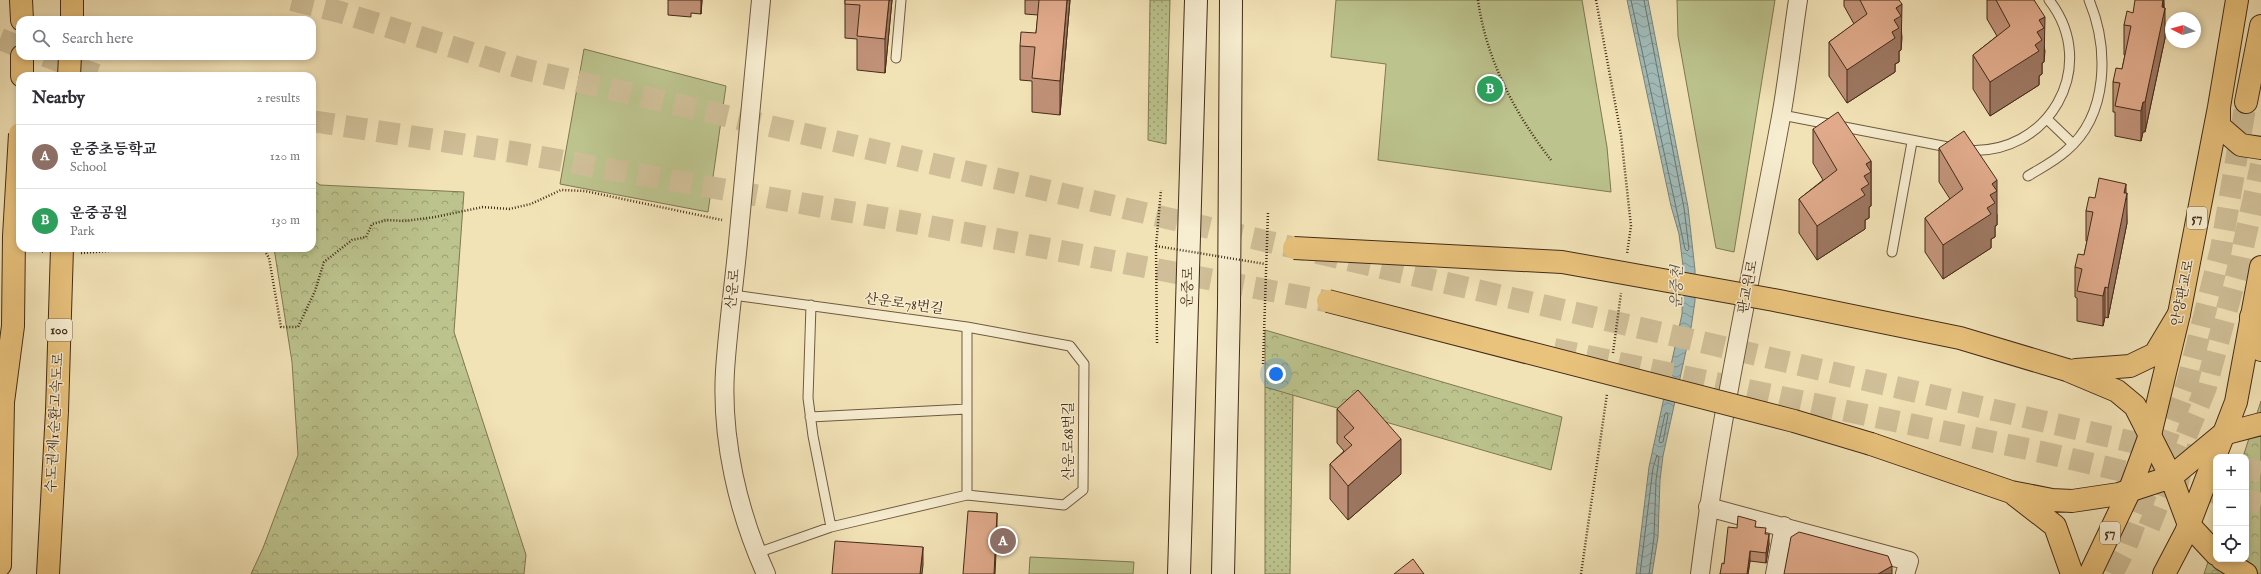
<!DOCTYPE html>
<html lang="en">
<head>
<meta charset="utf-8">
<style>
	body { margin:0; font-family:"IM FELL English","Noto Serif KR",serif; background:#f7f7f7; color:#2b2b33 }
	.controls { position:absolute; right:12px; bottom:12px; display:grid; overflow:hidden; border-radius:8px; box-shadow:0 2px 6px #0003 }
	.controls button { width:36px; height:36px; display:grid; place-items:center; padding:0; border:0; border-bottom:1px solid #e1e1e2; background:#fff; color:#2b2b33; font:20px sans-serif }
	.compass { position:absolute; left:2165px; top:12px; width:36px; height:36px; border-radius:50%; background:#fff; box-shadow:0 2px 6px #0003; rotate:275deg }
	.you { position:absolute; left:1276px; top:374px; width:14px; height:14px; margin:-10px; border:3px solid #fff; border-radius:50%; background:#1a73e8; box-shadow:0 0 0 6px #1a73e833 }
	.badge { display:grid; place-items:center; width:26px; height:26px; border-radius:50%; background:#0b8043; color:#fff; font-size:13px; font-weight:700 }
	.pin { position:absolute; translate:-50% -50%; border:2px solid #fff; box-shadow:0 1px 4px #0006 }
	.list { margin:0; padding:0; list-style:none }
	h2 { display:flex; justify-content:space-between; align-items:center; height:52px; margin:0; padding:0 16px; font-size:17px }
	h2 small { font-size:13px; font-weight:400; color:#7c7c81 }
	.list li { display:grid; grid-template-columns:26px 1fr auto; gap:12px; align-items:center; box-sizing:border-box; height:64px; padding:0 16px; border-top:1px solid #e1e1e2 }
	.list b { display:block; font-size:15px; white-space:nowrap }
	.list p { margin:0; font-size:13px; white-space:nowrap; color:#7c7c81 }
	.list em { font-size:13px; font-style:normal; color:#7c7c81 }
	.icon { flex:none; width:22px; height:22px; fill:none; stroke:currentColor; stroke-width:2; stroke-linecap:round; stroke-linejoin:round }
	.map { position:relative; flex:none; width:2261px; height:574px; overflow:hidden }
	.search { position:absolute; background:#fff; box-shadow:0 2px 6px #0003; left:16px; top:16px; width:300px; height:44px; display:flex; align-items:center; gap:10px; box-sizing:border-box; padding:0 14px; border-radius:12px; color:#7c7c81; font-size:15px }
	.panel { position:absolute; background:#fff; box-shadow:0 2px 6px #0003; left:16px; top:72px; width:300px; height:180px; border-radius:12px }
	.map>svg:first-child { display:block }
	.grass { fill:url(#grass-dots); stroke:#807852 }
	.forest { fill:url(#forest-crowns); stroke:#807852 }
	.park { fill:#bcc38d; stroke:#807852 }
	.water { fill:url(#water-waves); stroke:#7b8279 }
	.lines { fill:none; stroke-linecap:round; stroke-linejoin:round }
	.shore { stroke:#727468; stroke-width:1 }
	.primary-tunnel { stroke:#cfbe97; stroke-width:22; stroke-dasharray:22 11; stroke-linecap:butt }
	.highway-tunnel { stroke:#cfbe97; stroke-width:22; stroke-dasharray:22 11; stroke-linecap:butt }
	.lane-casing { stroke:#705a40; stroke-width:11 }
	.street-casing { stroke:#705a40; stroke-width:20 }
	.secondary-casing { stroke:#442c18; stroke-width:24 }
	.primary-casing { stroke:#442c18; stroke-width:24 }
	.highway-casing { stroke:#442c18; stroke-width:24 }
	.path { stroke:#442c18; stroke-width:2.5; stroke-dasharray:1 2; stroke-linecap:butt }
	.lane { stroke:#f7edd0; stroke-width:9 }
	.street { stroke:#f7edd0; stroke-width:18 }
	.secondary { stroke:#f7edd0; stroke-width:22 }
	.primary { stroke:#e9c27c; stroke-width:22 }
	.highway { stroke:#e9c27c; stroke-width:22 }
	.highway-bridge-casing { stroke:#442c18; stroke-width:24; stroke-linecap:butt }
	.path-bridge { stroke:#442c18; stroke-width:2.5; stroke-dasharray:1 2; stroke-linecap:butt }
	.highway-bridge { stroke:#e9c27c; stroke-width:22 }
	.wall { fill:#c19278; stroke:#442c18 }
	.shaded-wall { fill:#9d7761; stroke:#442c18 }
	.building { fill:#e0aa8b; stroke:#442c18 }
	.labels { text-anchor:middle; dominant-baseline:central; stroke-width:3; stroke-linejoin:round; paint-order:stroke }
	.shield { fill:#f7edd0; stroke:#7a664f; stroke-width:1 }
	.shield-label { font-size:13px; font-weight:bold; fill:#442c18 }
	.street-label { font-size:14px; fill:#442c18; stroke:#f7edd0 }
	.water-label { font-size:15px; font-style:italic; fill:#5b5040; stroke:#f7edd0 }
</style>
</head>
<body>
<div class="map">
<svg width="2261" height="574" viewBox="0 0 2261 574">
	<defs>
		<pattern id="grass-dots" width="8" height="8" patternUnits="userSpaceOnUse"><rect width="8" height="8" fill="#bcc38d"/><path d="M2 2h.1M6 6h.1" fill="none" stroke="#9a9f72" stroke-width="1.8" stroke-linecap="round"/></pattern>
		<pattern id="forest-crowns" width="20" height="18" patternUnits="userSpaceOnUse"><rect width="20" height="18" fill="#bcc38d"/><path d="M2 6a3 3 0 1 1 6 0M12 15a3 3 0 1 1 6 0" fill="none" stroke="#9a9f72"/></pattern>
		<pattern id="water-waves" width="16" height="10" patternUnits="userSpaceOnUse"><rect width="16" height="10" fill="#a0bbb9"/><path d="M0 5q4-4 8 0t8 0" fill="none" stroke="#849895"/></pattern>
	</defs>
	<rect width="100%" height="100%" fill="#f2e3b7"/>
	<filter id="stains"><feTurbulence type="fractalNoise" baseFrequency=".005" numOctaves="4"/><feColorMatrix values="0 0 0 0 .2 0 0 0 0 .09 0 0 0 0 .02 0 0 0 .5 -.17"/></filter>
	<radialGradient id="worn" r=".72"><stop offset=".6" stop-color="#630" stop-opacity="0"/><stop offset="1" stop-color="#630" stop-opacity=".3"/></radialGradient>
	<path class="grass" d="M1150 0H1170L1166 144 1148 140Z
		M1265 387 1293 394 1290 574H1265Z"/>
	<path class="forest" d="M312 179 320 185 464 192 454 332 526 555 524 574H251L263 548 298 455 292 362 274 248H312Z
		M1265 330 1562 417 1551 470 1265 387Z
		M2261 401V574H2204L2216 538V559H2246V457H2243Z"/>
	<path class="park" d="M1336 0H1582L1607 147 1611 192 1378 160 1386 64 1331 57Z
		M1677 0H1775L1734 252 1716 248 1678 36Z
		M584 49 726 86 708 212 560 184Z
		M1030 557 1134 562 1133 574H1029Z"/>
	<path class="water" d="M1627 0H1648L1688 207 1695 270V301L1691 328 1663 456 1660 480 1658 537 1652 574H1636L1649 467 1682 314 1683 266 1679 234 1671 206Z"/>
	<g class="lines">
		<path class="shore" d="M1631 0 1685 249 1687 251 1689 249 1684 208 1644 0
			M1667 413 1668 415 1663 442 1660 443 1659 441 1665 414Z
			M1640 574 1653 468 1657 455 1659 458 1656 480 1654 537 1649 574"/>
		<path class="primary-tunnel" d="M2149 527 2206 387 2240 261 2261 165
			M2112 574 2126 547 2187 384 2221 249 2246 102"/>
		<path class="highway-tunnel" d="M292 0 340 12 524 69 2210 460
			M0 39 20 47
			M45 56 100 76
			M312 121 513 152 918 224 1346 305
			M1554 349 2046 453 2216 493
			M2246 469 2261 472
			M2246 500 2261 504"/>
		<defs>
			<path id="lane" d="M896 58 901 0
				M1782 115 1953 148
				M2047 119 2073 144
				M1966 150C2048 157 2101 67 2049 0
				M2028 176C2041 168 2055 161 2066 151 2109 115 2109 48 2089 0
				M1892 252 1912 142
				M733 295 967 327 1070 346 1084 364 1083 490 1064 505 967 495 831 527 757 553
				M811 305 808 398 813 436 831 527
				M967 327V495
				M810 417 967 409"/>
			<path id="street" d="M761 0C754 77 746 155 739 232 735 278 728 325 725 371 721 439 738 512 766 574
				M1708 507 1909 561 1905 574
				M1700 574C1719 420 1753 269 1781 117 1788 78 1792 39 1798 0
				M1775 574 1784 526"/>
			<path id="secondary" d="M1179 574 1196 0
				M1223 574 1229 306 1231 0"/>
			<path id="primary" d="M2246 102 2261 26
				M2219 108V126L2241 145 2261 148
				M2090 574 2129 492 2150 435 2179 314 2219 107 2237 0
				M2164 574 2186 532 2236 402 2261 267"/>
			<path id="highway" d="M21 0 22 20
				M72 20V0
				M22 76V56
				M2251 317 2261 350
				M2067 370 2117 391 2135 406 2171 477 2189 525 2216 554
				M2076 370 2130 366 2155 354 2179 314
				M1871 444 2011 492 2052 500 2072 501 2119 494 2171 477 2223 434 2261 424
				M2015 495 2055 526 2072 574
				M2222 559 2246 574
				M0 565 3 402
				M48 574 57 411"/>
		</defs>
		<use href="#lane" class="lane-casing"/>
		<use href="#street" class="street-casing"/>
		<use href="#secondary" class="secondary-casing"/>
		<use href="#primary" class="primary-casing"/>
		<use href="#highway" class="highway-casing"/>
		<path class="path" d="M1478 0C1486 59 1515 114 1551 160
			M1596 0 1621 135 1631 226 1627 254
			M34 248 43 252
			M263 248 269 258 281 327H298L315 291 324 262 352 240 366 237 372 224 387 220 405 221 435 217 483 207 509 209 531 204 561 190 585 191 722 220
			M81 253 109 251 111 248
			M1157 343 1156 246 1161 190
			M1613 353 1621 293
			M1263 364 1268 212
			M1581 574 1607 394"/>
		<use href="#lane" class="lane"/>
		<use href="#street" class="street"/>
		<use href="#secondary" class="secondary"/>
		<use href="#primary" class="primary"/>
		<use href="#highway" class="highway"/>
		<defs>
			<path id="highway-bridge" d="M69 76 70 56
				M1294 248 1562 262 1774 300 1960 338 2067 370
				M1328 301 1794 421 1871 444
				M3 402 13 326 14 236 20 134
				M57 411 62 248"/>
		</defs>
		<use href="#highway-bridge" class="highway-bridge-casing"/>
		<path class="path-bridge" d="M1156 246 1265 264"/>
		<use href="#highway-bridge" class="highway-bridge"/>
	</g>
	<path class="wall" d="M668 0H702L701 14 691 13V17L668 15Z
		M845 0H892L885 73 857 70V39L845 38Z
		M1025 0H1070L1060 115 1032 112V81L1020 80V46L1036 33 1038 15 1025 14Z
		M1844 0H1899L1902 38 1901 50 1899 51V62L1895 64V72L1847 103 1829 76V42L1854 24 1844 6Z
		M1987 0H2034L2045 51 2044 62 2042 63V74L2039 76V85L1990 116 1973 89V55L1997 36 1987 19Z
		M2164 0 2165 38 2145 132H2143L2141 141 2115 136V112H2113V82L2122 69 2125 55H2124V25L2133 13Z
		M1813 129 1871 161V206L1869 207V218L1865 220V229L1817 260 1799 233V199L1823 180 1813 163Z
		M1939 148 1997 214V225L1995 226V237L1991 239V248L1943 279 1925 252V218L1950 199 1939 182Z
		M2126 193 2127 223 2108 318 2105 317 2103 326 2077 321V298L2075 297V267L2084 255 2087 241H2086V211L2095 198Z
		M1337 409 1401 474 1348 520 1330 499V464L1344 451 1337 443Z
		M1756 527 1766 534 1769 544 1766 563 1750 561 1748 574H1720L1737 528Z"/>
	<path class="shaded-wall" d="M701 0H702L701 14Z
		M889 0H892L885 73V39Z
		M1067 0H1070L1060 115V81Z
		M2163 0 2164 13 2165 8V38L2145 132V102Z
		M1902 4 1901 50 1899 51V62L1895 64V72L1847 103V70L1892 32 1896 8Z
		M2045 17 2044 62 2042 63V74L2039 76V85L1990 116V82L2035 45 2039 20Z
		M2143 102V132L2141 141V111Z
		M1871 161V206L1869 207V218L1865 220V229L1817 260V226L1864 176 1866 164Z
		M1997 180V225L1995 226V237L1991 239V248L1943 279V245L1987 208 1992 184Z
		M2126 184V200L2127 193V223L2108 318V288Z
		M2105 287V317L2103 326V296Z
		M1401 439V474L1348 520V486Z
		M997 513V532L995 574H994Z
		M1769 534V544L1766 563V553Z
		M923 547V565L922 574H920Z
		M1750 551V561L1748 574H1747Z
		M1892 566V574H1878Z"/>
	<path class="building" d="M845 0H889L885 39 857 36 860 5 845 4Z
		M1039 0H1067L1060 81 1032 78 1035 47 1020 46 1021 32 1036 33Z
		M1860 0H1899L1902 4 1896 8 1901 16 1894 20 1899 28 1892 32 1895 38 1847 70 1829 42 1867 14Z
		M1996 0H2034L2045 17 2039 20 2044 28 2037 32 2042 40 2035 45 2039 51 1990 82 1973 55 2010 26Z
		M2135 0H2163L2162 7 2165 8 2145 102H2143L2141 111 2115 106 2120 83 2113 82 2116 68 2122 69 2131 26 2124 25 2127 11 2133 13Z
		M1838 112 1871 161 1866 164 1871 172 1864 176 1869 184 1861 189 1865 195 1817 226 1799 199 1837 170 1813 129Z
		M1964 131 1997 180 1992 184 1997 191 1990 195 1995 203 1987 208 1991 214 1943 245 1925 218 1963 189 1939 148Z
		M2099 178 2126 184 2124 193H2127L2108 288 2105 287 2103 296 2077 291 2082 269 2075 267 2078 254 2084 255 2093 212 2086 211 2089 197 2095 198Z
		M1358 390 1401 439 1348 486 1330 464 1352 445 1344 437 1354 428 1337 409Z
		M968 511 997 513 994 574H963Z
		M1738 516 1756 521 1755 527 1766 528 1765 534H1769L1766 553 1750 551 1747 574H1720L1722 563 1724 564 1728 527 1737 528Z
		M1799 532 1888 556 1892 566 1878 574H1784L1791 537Z
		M835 541 923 547 920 574H832Z
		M1413 559 1424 574H1394Z"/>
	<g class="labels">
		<g class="shield">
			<rect x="2187" y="207" width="20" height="22" rx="3"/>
			<rect x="46" y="319" width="26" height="22" rx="3"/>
			<rect x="2100" y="522" width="20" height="22" rx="3"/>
		</g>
		<g class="shield-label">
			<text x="2197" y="218">57</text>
			<text x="59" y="330">100</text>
			<text x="2110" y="533">57</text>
		</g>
		<g class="street-label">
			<text transform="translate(1188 287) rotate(-88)">운중로</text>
			<text transform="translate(1748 287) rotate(-79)">판교원로</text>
			<text transform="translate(733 289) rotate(-84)">산운로</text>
			<text transform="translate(2183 293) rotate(-79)">안양판교로</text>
			<text transform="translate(904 304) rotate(8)">산운로78번길</text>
			<text transform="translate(55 423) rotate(-87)">수도권제1순환고속도로</text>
			<text transform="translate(1069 441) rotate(-90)">산운로68번길</text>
		</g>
		<g class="water-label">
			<text transform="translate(1677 287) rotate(-89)">운중천</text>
		</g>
	</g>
	<rect width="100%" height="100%" filter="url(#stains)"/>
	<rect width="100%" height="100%" fill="url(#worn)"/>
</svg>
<div class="controls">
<button>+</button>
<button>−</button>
<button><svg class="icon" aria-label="locate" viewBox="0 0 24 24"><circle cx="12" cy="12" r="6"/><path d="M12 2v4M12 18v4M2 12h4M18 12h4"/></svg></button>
</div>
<svg class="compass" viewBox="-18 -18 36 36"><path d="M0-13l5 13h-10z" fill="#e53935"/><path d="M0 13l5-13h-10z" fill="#7c7c81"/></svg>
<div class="you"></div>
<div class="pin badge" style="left:1003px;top:541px;background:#8d6e63">A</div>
<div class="pin badge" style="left:1490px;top:89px;background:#2e9e5b">B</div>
<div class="search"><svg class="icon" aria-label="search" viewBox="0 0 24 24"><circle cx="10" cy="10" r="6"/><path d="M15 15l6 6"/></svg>Search here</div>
<section class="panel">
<h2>Nearby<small>2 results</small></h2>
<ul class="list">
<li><span class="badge" style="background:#8d6e63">A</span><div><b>운중초등학교</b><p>School</p></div><em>120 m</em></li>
<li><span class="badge" style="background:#2e9e5b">B</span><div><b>운중공원</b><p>Park</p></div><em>130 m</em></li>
</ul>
</section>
</div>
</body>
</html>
